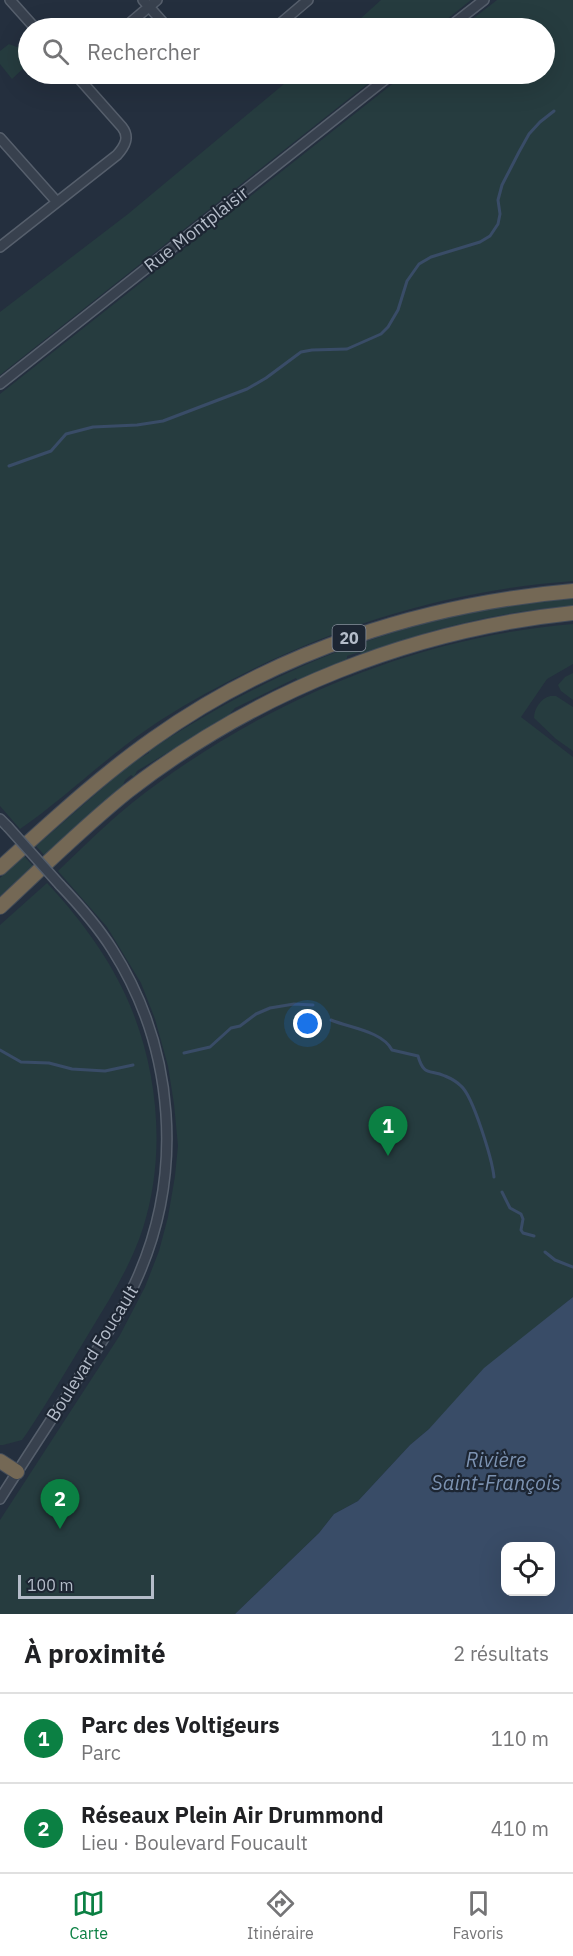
<!DOCTYPE html>
<html lang="fr">
<head>
<meta charset="utf-8">
<style>
	body { margin:0; font-family:"IBM Plex Sans",sans-serif; background:#f6f6f6; color:#202124 }
	.controls { position:absolute; right:18px; bottom:18px; display:grid; overflow:hidden; border-radius:12px; box-shadow:0 6px 24px #0002 }
	.controls button { width:54px; height:54px; display:grid; place-items:center; padding:0; border:0; border-bottom:2px solid #e0e0e0; background:#fff; color:#202124; font:30px sans-serif }
	.scale { position:absolute; left:18px; bottom:15px; width:136px; box-sizing:border-box; padding-left:6px; border:3px solid #b4bcc9; border-top:0; font-size:16px; line-height:21px; white-space:nowrap; color:#b4bcc9; -webkit-text-stroke:4px #1d2633; paint-order:stroke }
	.you { position:absolute; left:308px; top:1024px; width:21px; height:21px; margin:-15px; border:4px solid #fff; border-radius:50%; background:#1a73e8; box-shadow:0 0 0 9px #1a73e833 }
	.badge { display:grid; place-items:center; width:39px; height:39px; border-radius:50%; background:#0b8043; color:#fff; font-size:20px; font-weight:700 }
	.pin { position:absolute; translate:-50% -50px; filter:drop-shadow(0 2px 3px #0008) }
	.pin::after { content:''; position:absolute; top:32px; width:21px; height:18px; background:inherit; clip-path:polygon(0 0,100% 0,50% 100%) }
	.list { margin:0; padding:0; list-style:none }
	h2 { display:flex; justify-content:space-between; align-items:center; height:78px; margin:0; padding:0 24px; font-size:26px }
	h2 small { font-size:20px; font-weight:400; color:#757577 }
	.list li { display:grid; grid-template-columns:39px 1fr auto; gap:18px; align-items:center; box-sizing:border-box; height:90px; padding:0 24px; border-top:2px solid #e0e0e0 }
	.list b { display:block; font-size:22px; white-space:nowrap }
	.list p { margin:0; font-size:20px; white-space:nowrap; color:#757577 }
	.list em { font-size:20px; font-style:normal; color:#757577 }
	.icon { flex:none; width:33px; height:33px; fill:none; stroke:currentColor; stroke-width:2; stroke-linecap:round; stroke-linejoin:round }
	.map { position:relative; flex:none; width:573px; height:1614px; overflow:hidden }
	.search { position:absolute; background:#fff; box-shadow:0 6px 24px #0002; left:18px; right:18px; top:18px; height:66px; display:flex; align-items:center; gap:15px; box-sizing:border-box; padding:0 21px; border-radius:33px; color:#757577; font-size:22px }
	.sheet { height:258px; background:#fff }
	nav { display:flex; justify-content:space-around; align-items:center; box-sizing:border-box; height:84px; border-top:2px solid #e0e0e0; background:#fff; font-size:16px; color:#757577 }
	nav a { display:grid; justify-items:center; gap:3px }
	nav .on { color:#0b8043 }
	.map>svg:first-child { display:block }
	.green { fill:#263c3f }
	.water { fill:#394c67; fill-rule:evenodd }
	.lines { fill:none; stroke-linecap:round; stroke-linejoin:round }
	.stream { stroke:#394c67; stroke-width:3 }
	.minor-casing { stroke:#565f6c; stroke-width:12 }
	.highway-casing { stroke:#434c59; stroke-width:16 }
	.minor { stroke:#38414e; stroke-width:9 }
	.highway { stroke:#746855; stroke-width:14 }
	.minor-bridge-casing { stroke:#565f6c; stroke-width:12; stroke-linecap:butt }
	.minor-bridge { stroke:#38414e; stroke-width:9 }
	.labels { text-anchor:middle; dominant-baseline:central; stroke-width:4.5; stroke-linejoin:round; paint-order:stroke }
	.shield { fill:#1d2633; stroke:#878f9c; stroke-width:1.5 }
	.shield-label { font-size:16px; font-weight:bold; fill:#b4bcc9 }
	.street-label { font-size:18px; fill:#b4bcc9; stroke:#1d2633 }
	.water-label { font-size:20px; font-style:italic; fill:#7c92b1; stroke:#1d2633 }
</style>
</head>
<body>
<div class="map">
<svg width="573" height="1614" viewBox="0 0 573 1614">
	<rect width="100%" height="100%" fill="#242f3e"/>
	<path class="green" d="M381 0H471L436 28H350Z
		M497 0H573V581C455 590 349 621 243 674 211 690 178 708 149 728 104 759 65 798 20 829L0 806V394L405 74H544V28H461Z
		M28 40V64L12 79 0 64V51L9 44 17 47Z
		M296 74H380L0 375V312L128 214Z
		M573 598V606C500 611 430 629 362 654L359 652 347 656V660L297 680 296 678 235 708 228 716 137 771 134 777 131 775 125 780 123 785 45 856 36 846 129 765 149 753V751C286 661 410 614 573 598Z
		M573 624V664L547 679 521 717 573 757V1297L522 1339 429 1429 410 1445 358 1501 334 1514 319 1533 235 1614H0V1520L120 1335 145 1287 159 1251 168 1217 175 1176 178 1146 174 1104 168 1066 155 1019 141 983 107 927 58 871C82 848 106 824 132 803 257 704 413 637 573 624Z
		M573 673V700L561 691 558 685 565 677Z
		M550 696H556L573 707V751L556 739 534 718C534 709 541 698 550 696Z
		M24 856 33 866 0 896V878Z
		M47 883C77 915 106 953 125 994 158 1065 167 1153 143 1228 130 1268 110 1298 89 1333 69 1366 49 1400 27 1433L22 1440 3 1445H0V925Z"/>
	<path class="water" d="M573 1297V1614H235L319 1533 334 1514 358 1501 410 1445 429 1429 484 1368ZM506 1546H550V1592H506Z"/>
	<g class="lines">
		<path class="stream" d="M9 466 51 451 66 434 93 427 137 425 163 421 247 389 266 378 301 352 312 350 347 349 381 334 388 327 398 310 407 281 419 264 431 257 480 242 490 236 498 224 500 214 498 200 502 185 519 152 529 134 540 122 554 111
			M331 1020C350 1028 382 1031 392 1050L418 1056C424 1077 430 1069 445 1076 450 1078 457 1082 461 1086 473 1096 492 1159 494 1177
			M0 1050 21 1062 49 1063 72 1069 105 1071 133 1065
			M184 1053 210 1047 231 1028 240 1026 256 1014 270 1008 294 1004 313 1005
			M502 1192 510 1208 521 1214 523 1219 521 1230 523 1233 534 1236
			M545 1252 555 1260 573 1267"/>
		<defs>
			<path id="minor" d="M10 0 35 28
				M143 0 168 28
				M124 28 157 0
				M275 28 308 0
				M448 28 484 0
				M210 74H223
				M0 138 57 202
				M0 247 117 155C125 146 130 137 122 127L75 74
				M0 384 392 74
				M0 819 8 827
				M0 1499C26 1458 53 1417 79 1377 99 1346 120 1316 135 1283 185 1175 175 1048 112 949 97 925 79 905 60 885"/>
			<path id="highway" d="M0 868C49 824 99 777 153 739 276 651 424 604 573 591
				M0 907C42 868 83 827 128 791 257 691 411 630 573 613
				M0 1461 17 1472"/>
		</defs>
		<use href="#minor" class="minor-casing"/>
		<use href="#highway" class="highway-casing"/>
		<use href="#minor" class="minor"/>
		<use href="#highway" class="highway"/>
		<defs>
			<path id="minor-bridge" d="M8 827 60 885"/>
		</defs>
		<use href="#minor-bridge" class="minor-bridge-casing"/>
		<use href="#minor-bridge" class="minor-bridge"/>
	</g>
	<g class="labels">
		<rect class="shield" x="332.5" y="625" width="33" height="26" rx="4.5"/>
		<g class="shield-label">
			<text x="349" y="638">20</text>
		</g>
		<g class="street-label">
			<text transform="translate(196 229) rotate(-38)">Rue Montplaisir</text>
			<text transform="translate(92 1353) rotate(-58)">Boulevard Foucault</text>
		</g>
		<g class="water-label">
			<text x="496" y="1459">Rivière<tspan x="496" dy="23">Saint-François</tspan></text>
		</g>
	</g>
</svg>
<div class="controls">
<button><svg class="icon" aria-label="locate" viewBox="0 0 24 24"><circle cx="12" cy="12" r="6"/><path d="M12 2v4M12 18v4M2 12h4M18 12h4"/></svg></button>
</div>
<div class="scale">100 m</div>
<div class="you"></div>
<div class="pin badge" style="left:388px;top:1156px">1</div>
<div class="pin badge" style="left:60px;top:1529px">2</div>
<div class="search"><svg class="icon" aria-label="search" viewBox="0 0 24 24"><circle cx="10" cy="10" r="6"/><path d="M15 15l6 6"/></svg>Rechercher</div>
</div>
<section class="sheet">
<h2>À proximité<small>2 résultats</small></h2>
<ul class="list">
<li><span class="badge">1</span><div><b>Parc des Voltigeurs</b><p>Parc</p></div><em>110 m</em></li>
<li><span class="badge">2</span><div><b>Réseaux Plein Air Drummond</b><p>Lieu · Boulevard Foucault</p></div><em>410 m</em></li>
</ul>
</section>
<nav>
<a class="on"><svg class="icon" aria-label="map" viewBox="0 0 24 24"><path d="M3 6l6-2 6 2 6-2v14l-6 2-6-2-6 2zM9 4v14M15 6v14"/></svg>Carte</a>
<a><svg class="icon" aria-label="directions" viewBox="0 0 24 24"><path d="M12 3l9 9-9 9-9-9zM9 14v-3h6M13 9l2 2-2 2"/></svg>Itinéraire</a>
<a><svg class="icon" aria-label="saved" viewBox="0 0 24 24"><path d="M7 4h10v16l-5-4-5 4z"/></svg>Favoris</a>
</nav>
</body>
</html>
